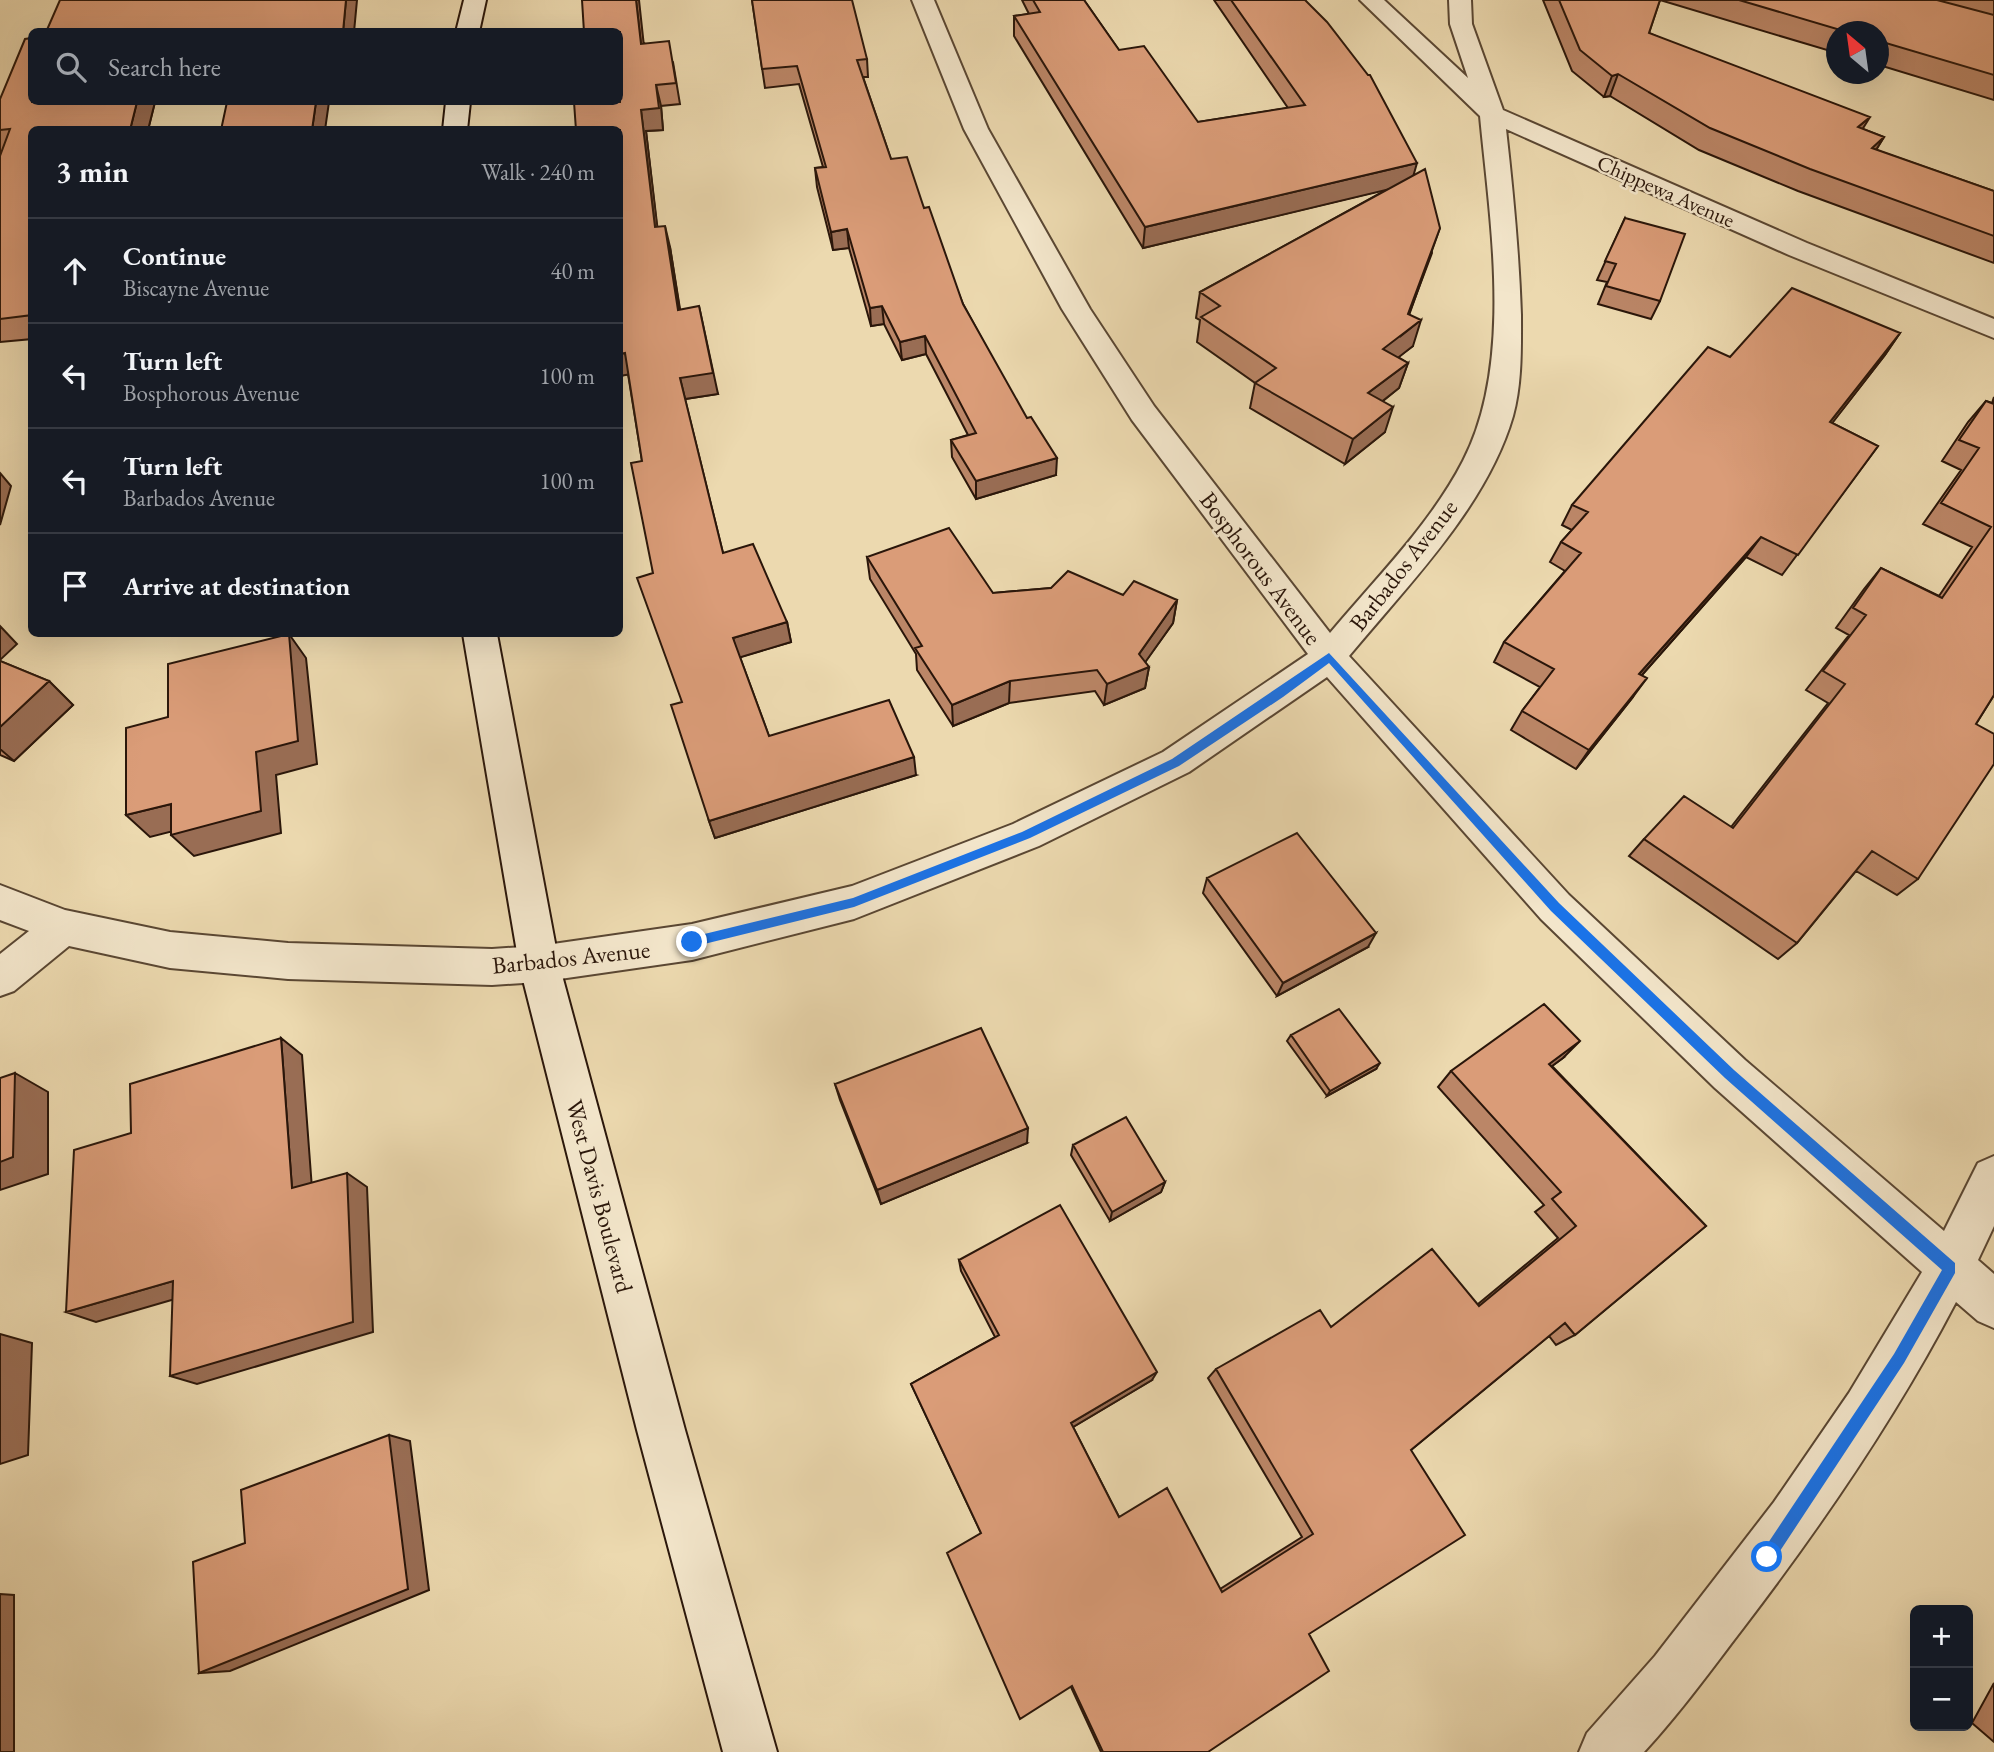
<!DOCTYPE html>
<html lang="en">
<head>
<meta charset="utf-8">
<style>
	body { margin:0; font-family:"EB Garamond",serif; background:#242831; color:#f1f3f6 }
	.controls { position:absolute; right:21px; bottom:21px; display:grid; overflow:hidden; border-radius:10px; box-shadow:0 7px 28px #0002 }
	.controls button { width:63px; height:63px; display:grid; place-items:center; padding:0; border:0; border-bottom:2px solid #363941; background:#171b24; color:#f1f3f6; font:35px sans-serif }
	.compass { position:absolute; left:1826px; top:21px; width:63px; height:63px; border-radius:50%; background:#171b24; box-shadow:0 7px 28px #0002; rotate:331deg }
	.stop { position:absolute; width:21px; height:21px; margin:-16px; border:5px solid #1a73e8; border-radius:50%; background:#fff }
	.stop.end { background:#1a73e8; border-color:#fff; box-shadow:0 2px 7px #0008 }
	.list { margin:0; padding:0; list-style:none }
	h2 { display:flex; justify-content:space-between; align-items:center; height:91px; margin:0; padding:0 28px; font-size:30px }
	h2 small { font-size:23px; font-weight:400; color:#9ea1a6 }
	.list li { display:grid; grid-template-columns:46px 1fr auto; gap:21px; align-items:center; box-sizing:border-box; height:105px; padding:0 28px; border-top:2px solid #363941 }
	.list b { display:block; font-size:26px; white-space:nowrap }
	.list p { margin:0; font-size:23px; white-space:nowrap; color:#9ea1a6 }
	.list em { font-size:23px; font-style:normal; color:#9ea1a6 }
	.icon { flex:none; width:38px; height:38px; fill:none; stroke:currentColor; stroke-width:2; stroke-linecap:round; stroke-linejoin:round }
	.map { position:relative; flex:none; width:1994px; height:1752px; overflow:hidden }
	.search { position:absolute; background:#171b24; box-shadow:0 7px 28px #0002; left:28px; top:28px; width:595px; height:77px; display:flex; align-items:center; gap:18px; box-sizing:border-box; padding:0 24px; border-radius:10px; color:#9ea1a6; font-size:26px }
	.panel { position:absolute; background:#171b24; box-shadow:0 7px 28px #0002; left:28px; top:126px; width:595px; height:511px; border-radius:10px }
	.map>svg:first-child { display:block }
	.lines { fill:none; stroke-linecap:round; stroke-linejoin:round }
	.street-casing { stroke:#5a4733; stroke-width:4 }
	.secondary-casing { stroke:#2a160a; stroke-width:4 }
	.street { fill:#f3e6cb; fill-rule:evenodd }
	.secondary { fill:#f3e6cb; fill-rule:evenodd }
	.wall { fill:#bb8667; stroke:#2a160a; stroke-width:2 }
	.shaded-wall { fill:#996d54; stroke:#2a160a; stroke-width:2 }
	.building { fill:#da9c78; stroke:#2a160a; stroke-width:2 }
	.route { fill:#1a73e8 }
	.labels { text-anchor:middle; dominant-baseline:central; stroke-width:5; stroke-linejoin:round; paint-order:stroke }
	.far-street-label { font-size:21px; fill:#2a160a; stroke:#f3e6cb }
	.street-label { font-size:24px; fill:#2a160a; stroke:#f3e6cb }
</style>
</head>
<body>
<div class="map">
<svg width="1994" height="1752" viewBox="0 0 1994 1752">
	<rect width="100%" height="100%" fill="#ecd9af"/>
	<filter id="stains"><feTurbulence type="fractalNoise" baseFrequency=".00286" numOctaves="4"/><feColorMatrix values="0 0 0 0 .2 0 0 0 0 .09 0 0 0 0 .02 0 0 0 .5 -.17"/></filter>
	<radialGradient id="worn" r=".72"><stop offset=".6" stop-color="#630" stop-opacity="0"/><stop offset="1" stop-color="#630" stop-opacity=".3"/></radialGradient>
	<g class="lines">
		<defs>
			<path id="street" d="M912 0H934L988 129 1090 309 1154 406 1330 633C1376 578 1430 525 1463 461 1514 363 1490 222 1480 116L1360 0H1384L1468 78 1450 24 1449 0H1471L1472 24 1503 110 1807 243 1994 319V338L1789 255 1506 129C1513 191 1519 252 1521 315 1521 348 1522 383 1513 416 1487 506 1408 585 1349 656L1569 895 1745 1060 1944 1231 1978 1163 1994 1156V1226L1978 1260 1994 1274V1328L1978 1321 1956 1302C1896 1417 1822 1525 1744 1627 1711 1670 1680 1713 1644 1752H1579L1587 1733 1655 1656 1774 1502 1849 1393 1922 1272 1715 1088 1541 919 1327 677 1189 772 1039 846 854 919 692 960 539 982 492 985 288 979 170 968 69 946 14 991 0 996V954L29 931 0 920V885L65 910 170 932 288 943 492 949 539 946 692 924 852 886 1013 824 1163 752 1308 654 1132 420 1062 309 964 129Z"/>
			<path id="secondary" d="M464 0H486L479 32H456Z
				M446 102H470L467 130H443Z
				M463 634H497L559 964 685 1430 777 1752H723L637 1430 519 964Z"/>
		</defs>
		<use href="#street" class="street-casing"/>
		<use href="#secondary" class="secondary-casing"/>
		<use href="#street" class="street"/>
		<use href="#secondary" class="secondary"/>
	</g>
	<path class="wall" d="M752 0 867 59 868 77H863L891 159 924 208 963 304 1056 475 976 499 952 457 951 440 968 435 926 354 902 360 884 324 871 326 849 248 833 250 817 187 815 168 823 167 799 84 765 88Z
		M1022 0H1084L1119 50 1198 122 1288 108 1214 0H1305L1414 175 1432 253 1409 314 1413 346 1398 357 1408 363 1399 388 1383 401 1385 432 1345 464 1250 408 1255 383 1197 342 1200 320 1196 318 1200 292 1388 189 1143 248 1014 36V16L1029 14Z
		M1543 0H1994V100L1879 65V32H1837V53L1660 0 1649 33 1863 129 1884 137 1876 150 1994 191V263L1798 191 1699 150 1610 96 1604 97 1572 71Z
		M644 43 673 62 680 104 661 106 663 130 646 131 657 227 670 247 680 309 718 394 685 399 723 553 787 622 791 642 740 657 769 736 916 775 715 838 709 821 653 573 642 461 628 374 620 376V102Z
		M0 99 32 102H155L148 130H32V339L0 342V156L1 153 0 151Z
		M1625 218 1660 301 1651 319 1598 304 1607 282 1597 280Z
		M1900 333 1885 355 1832 423 1878 446 1782 575 1746 557 1642 675 1633 697 1576 769 1511 730 1522 711 1540 687 1494 662 1504 642 1565 571 1550 562 1561 542 1572 530 1562 525 1572 505 1730 357Z
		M1994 397V695L1976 724 1918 879 1897 895 1856 871 1797 943 1778 959 1629 856 1644 839 1731 827 1828 703 1806 690 1849 635 1836 628 1864 589 1881 568 1939 596 1972 547 1923 524 1961 470 1942 461 1968 422 1986 401 1992 403Z
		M867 557 993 593 1051 588 1177 600 1173 623 1145 662 1149 667 1145 688 1104 705 1095 691 1009 703 953 726 917 670 916 654 870 579Z
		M0 661 49 681 73 705 14 761 0 755Z
		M1207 878 1368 947 1277 996 1203 893Z
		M1291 1035 1376 1069 1327 1096 1287 1041Z
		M1563 1058 1552 1066 1706 1226 1575 1335 1556 1345 1549 1336 1411 1450 1309 1634 1208 1752H1101L1071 1687 981 1533 911 1384 995 1337 961 1271 959 1260 1152 1380 1073 1427 1119 1517 1220 1589 1302 1537 1208 1378 1216 1369 1331 1327 1478 1304 1558 1238 1535 1212 1544 1205 1438 1087 1451 1071Z
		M835 1084 1027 1143 881 1204 840 1100Z
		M1073 1145 1165 1182 1161 1192 1110 1221 1071 1155Z
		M1994 1683V1742L1972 1723Z"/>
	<path class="shaded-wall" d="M346 0H357L354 32H343Z
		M636 0H639L646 65 641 44Z
		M1618 74 1610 96 1604 97 1612 76Z
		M656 85 661 106 663 130 646 131 660 249 655 227 641 110Z
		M137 102H155L148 130H130Z
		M316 102H329L325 130H312Z
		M1870 117 1857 138 1858 127Z
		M1884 137 1871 158 1872 148Z
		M1417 163 1411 184 1143 248 1145 227Z
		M665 226 670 247 683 331 678 310Z
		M1440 228 1402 335 1421 320 1413 346 1376 375 1383 349 1408 314Z
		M847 229 849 248 833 250 831 232Z
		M699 306 718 394 685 399 680 378Z
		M882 306 884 324 871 326 870 308Z
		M1900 333 1885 355 1816 444 1830 422Z
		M925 336 926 354 902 360 900 342Z
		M625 353 631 374 620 376V354Z
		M1408 363 1399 388 1361 418 1368 393Z
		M1393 407 1385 432 1345 464 1353 439Z
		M1057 458 1056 475 976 499V481Z
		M0 473 11 486 0 525Z
		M1761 537 1746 557 1626 693 1639 674Z
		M1177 600 1173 623 1139 671 1149 667 1145 688 1104 705 1107 684 1139 654Z
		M787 622 791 642 738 658 733 638Z
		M0 626 17 644 0 660Z
		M289 634 306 658 317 764 276 775 281 833 194 856 171 835 256 752Z
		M1647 678 1633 697 1576 769 1589 750Z
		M49 681 73 705 14 761 0 749V727Z
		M1010 681 1009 703 953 726 952 705Z
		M914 757 916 775 715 838 709 821Z
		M171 804 193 826 150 837 126 815Z
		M1376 933 1368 947 1277 996 1283 983Z
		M281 1038 302 1055 313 1202 292 1188Z
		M1580 1041 1563 1058 1533 1080 1549 1064Z
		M1380 1063 1376 1069 1327 1096 1330 1091Z
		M15 1073 48 1092V1174L0 1190V1162Z
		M1028 1128 1027 1143 881 1204 877 1190Z
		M347 1173 367 1187 373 1332 197 1384 170 1376Z
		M1165 1182 1161 1192 1110 1221 1112 1212Z
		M173 1281 199 1292 96 1322 66 1312Z
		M0 1334 32 1343 28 1455 0 1464Z
		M1157 1372 1152 1380 1068 1430 1071 1423Z
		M389 1435 410 1441 429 1590 230 1671 199 1673Z
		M0 1594 14 1595V1752H0Z"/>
	<path class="building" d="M60 0H346L343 32H46Z
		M582 0H636L641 44 669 41 676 83 656 85 659 108 641 110 655 227 665 226 678 310 699 306 713 373 680 378 723 553 753 544 787 622 733 638 769 736 889 700 914 757 709 821 671 705 682 702 637 578 653 573 631 463 642 461 625 353 620 354V130H576L574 102H620V32H584Z
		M752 0H852L867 59 857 60 891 159 907 157 924 208 929 207 963 304 1027 418 1031 417 1057 458 976 481 951 440 976 433 925 336 900 342 882 306 870 308 847 229 831 232 815 168 826 167 797 66 762 69Z
		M1033 0H1084L1119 50 1144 46 1198 122 1305 105 1231 0H1305L1327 22 1368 75H1370L1417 163 1145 227 1014 16 1040 12Z
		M1559 0H1660L1649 33 1870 117 1858 127 1884 137 1872 148 1994 191V236L1810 169 1710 128 1618 74 1612 76 1580 50Z
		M1739 0H1937L1994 15V75L1879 41V32H1847Z
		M32 38V102H137L130 130H32V315L0 319V156L10 129 0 130V99L25 39Z
		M227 102H316L312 130H221Z
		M1425 169 1440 228 1408 314 1421 320 1383 349 1408 363 1368 393 1393 407 1353 439 1255 383 1276 368 1201 317 1220 306 1200 292Z
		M1625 218 1685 234 1660 301 1606 286 1616 264 1605 261Z
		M1792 288 1900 333 1830 422 1878 446 1798 555 1761 537 1639 674 1647 678 1589 750 1522 711 1554 669 1504 642 1581 553 1561 542 1588 512 1572 505 1708 347 1730 357Z
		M1986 401 1994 404V695L1976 724 1994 734V764L1918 879 1872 851 1797 943 1644 839 1684 796 1733 828 1845 684 1823 671 1866 615 1853 608 1881 568 1942 598 1991 527 1941 503 1979 448 1959 440Z
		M949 528 993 593 1051 588 1068 571 1123 595 1134 581 1177 600 1139 654 1149 667 1107 684 1097 670 1010 681 952 705 915 648 922 646 867 557Z
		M289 634 298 741 256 752 261 811 171 835V804L126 815V728L168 717V664Z
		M0 661 49 681 0 727Z
		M1297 833 1376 933 1283 983 1207 878Z
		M1544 1004 1580 1041 1549 1064 1706 1226 1575 1335 1565 1323 1411 1450 1465 1535 1309 1634 1329 1671 1208 1752H1103L1072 1686 1020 1719 947 1553 981 1533 911 1384 999 1335 959 1260 1060 1205 1157 1372 1071 1423 1119 1517 1167 1488 1222 1592 1313 1534 1216 1369 1320 1310 1331 1327 1432 1249 1479 1306 1576 1226 1552 1199 1561 1192 1451 1071Z
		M1339 1009 1380 1063 1330 1091 1291 1035Z
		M981 1028 1028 1128 877 1190 835 1084Z
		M281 1038 292 1188 347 1173 353 1322 170 1376 173 1281 66 1312 74 1150 131 1133 130 1084Z
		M15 1073 13 1157 0 1162V1078Z
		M1126 1117 1165 1182 1112 1212 1073 1145Z
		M389 1435 408 1589 199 1673 193 1562 245 1543 241 1490Z"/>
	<path class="route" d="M1329 653 1559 903 1734 1070 1955 1263V1273L1904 1363 1772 1563 1767 1565 1762 1563 1759 1557 1762 1552 1894 1354 1942 1270 1725 1078 1551 911 1329 663 1283 697 1179 766 1030 838 854 907 692 947 686 942 692 937 853 898 1022 832 1172 759Z"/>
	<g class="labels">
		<g class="far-street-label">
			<text transform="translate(1666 191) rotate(24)">Chippewa Avenue</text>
		</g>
		<g class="street-label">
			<text transform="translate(1403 565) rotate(-52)">Barbados Avenue</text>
			<text transform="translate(1261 568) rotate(53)">Bosphorous Avenue</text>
			<text transform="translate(571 957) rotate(-6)">Barbados Avenue</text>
			<text transform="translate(600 1196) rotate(75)">West Davis Boulevard</text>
		</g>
	</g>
	<rect width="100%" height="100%" filter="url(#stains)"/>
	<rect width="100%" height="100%" fill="url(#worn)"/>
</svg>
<div class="controls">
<button>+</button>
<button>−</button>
</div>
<svg class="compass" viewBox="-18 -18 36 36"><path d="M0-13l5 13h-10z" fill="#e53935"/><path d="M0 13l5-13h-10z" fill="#9ea1a6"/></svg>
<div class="stop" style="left:1767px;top:1557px"></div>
<div class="stop end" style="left:692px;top:942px"></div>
<div class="search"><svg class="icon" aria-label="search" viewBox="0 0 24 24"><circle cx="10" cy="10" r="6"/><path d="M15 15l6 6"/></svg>Search here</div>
<section class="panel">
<h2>3 min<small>Walk · 240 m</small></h2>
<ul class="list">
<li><svg class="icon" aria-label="ahead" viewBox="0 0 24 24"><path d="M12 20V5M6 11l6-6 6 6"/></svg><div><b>Continue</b><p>Biscayne Avenue</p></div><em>40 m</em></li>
<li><svg class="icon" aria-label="left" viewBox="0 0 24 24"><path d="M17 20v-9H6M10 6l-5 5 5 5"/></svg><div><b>Turn left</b><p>Bosphorous Avenue</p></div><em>100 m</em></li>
<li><svg class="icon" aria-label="left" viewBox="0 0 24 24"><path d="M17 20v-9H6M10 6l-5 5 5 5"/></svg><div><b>Turn left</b><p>Barbados Avenue</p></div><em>100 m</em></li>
<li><svg class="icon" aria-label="arrive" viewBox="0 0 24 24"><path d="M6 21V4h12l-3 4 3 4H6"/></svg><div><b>Arrive at destination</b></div></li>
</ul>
</section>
</div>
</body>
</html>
